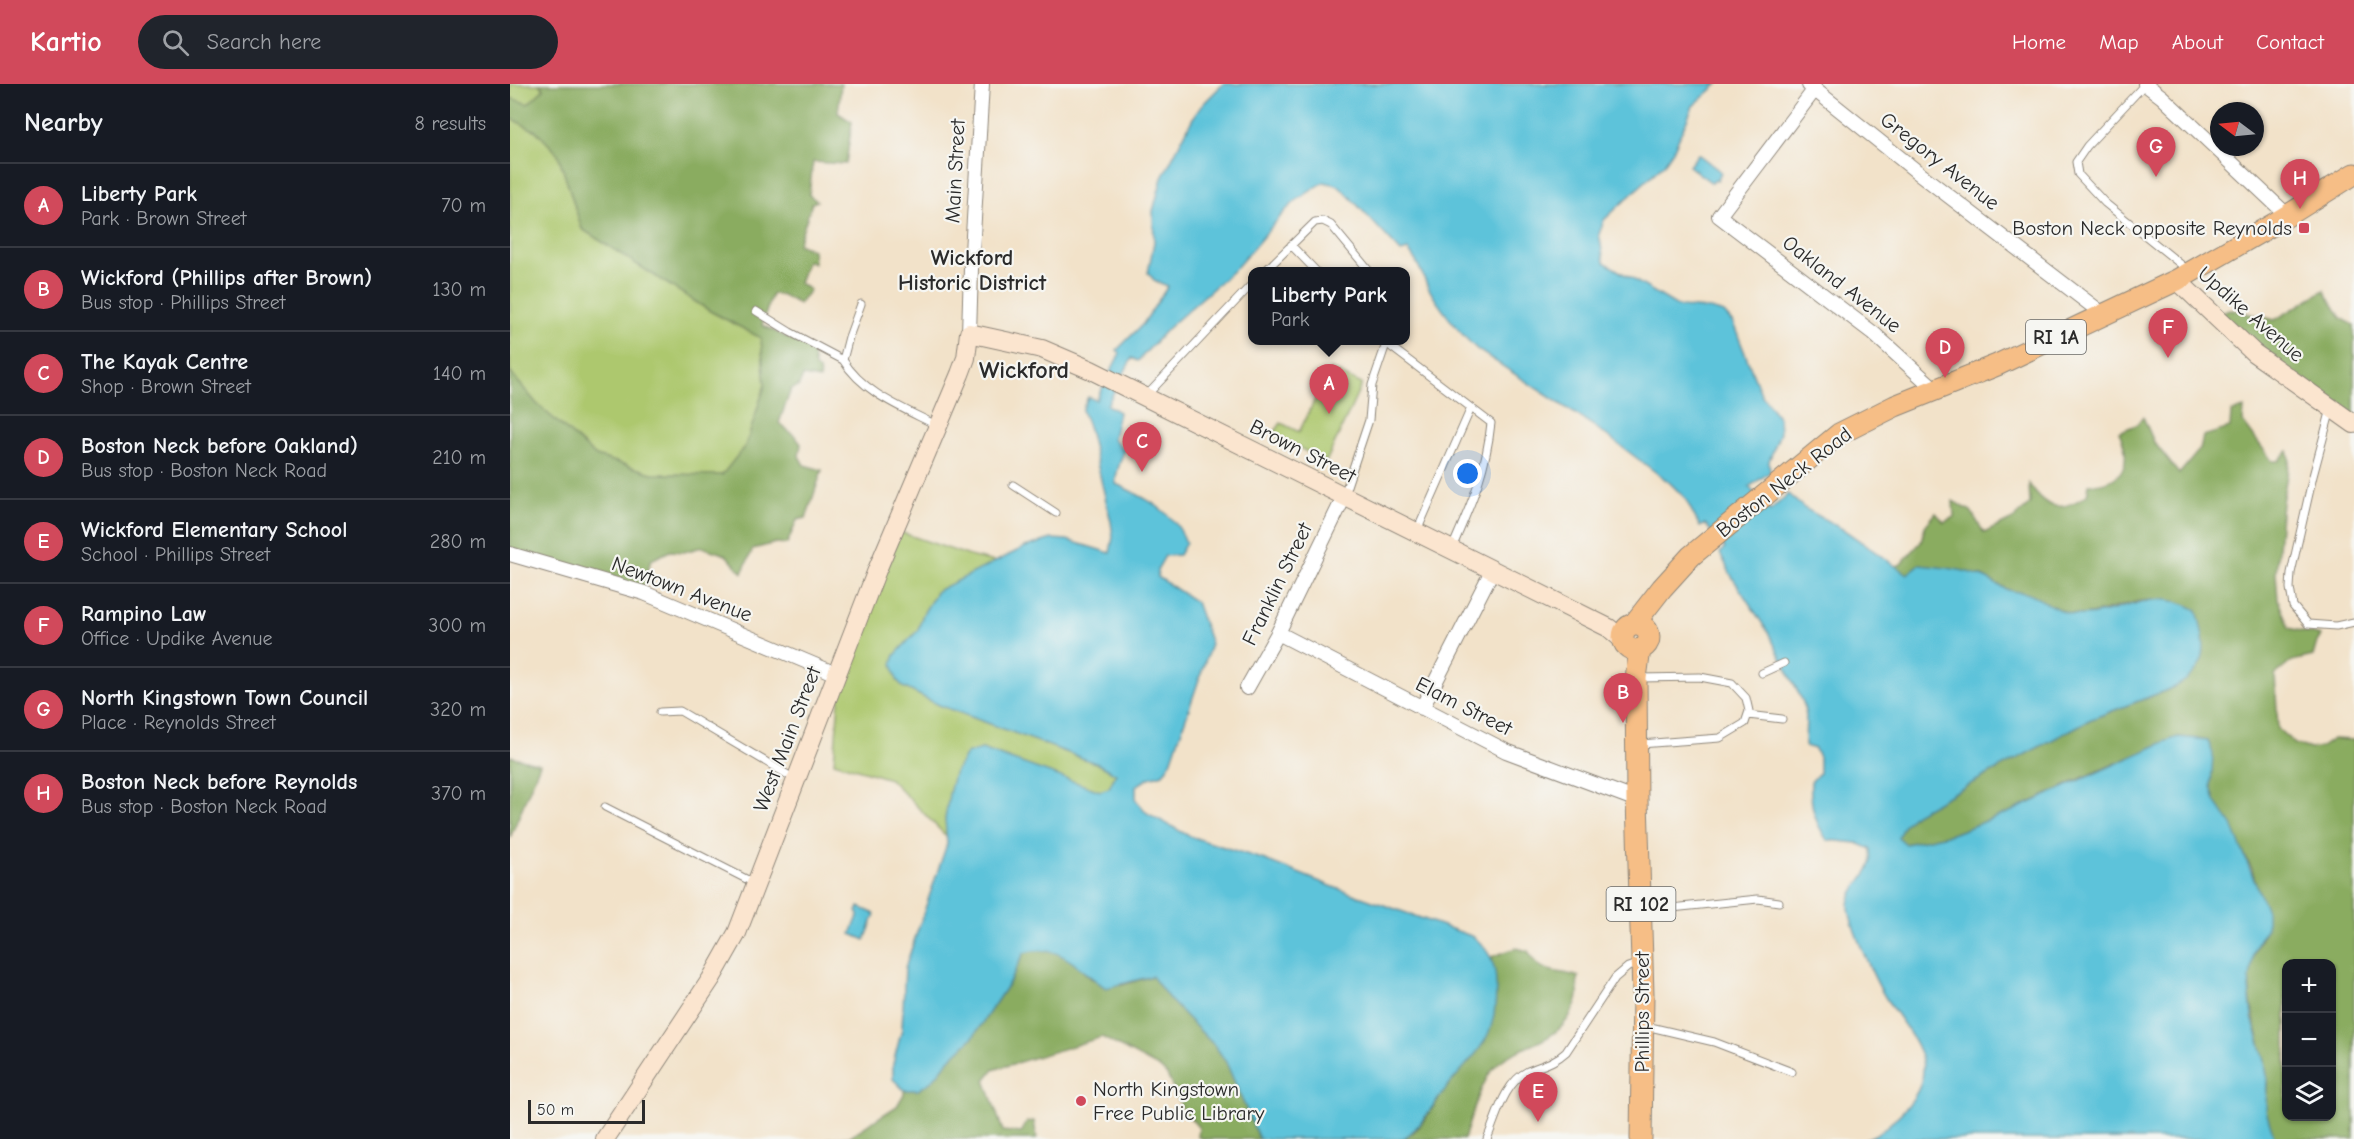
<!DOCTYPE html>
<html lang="en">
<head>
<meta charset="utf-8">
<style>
	body { margin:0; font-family:"Comic Neue",sans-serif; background:#20242c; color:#f1f3f6 }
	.controls { position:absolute; right:18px; bottom:18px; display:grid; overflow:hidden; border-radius:12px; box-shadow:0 2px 4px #0004 }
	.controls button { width:54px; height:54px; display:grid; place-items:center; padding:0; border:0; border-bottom:2px solid #363941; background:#171b24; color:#f1f3f6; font:30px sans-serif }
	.compass { position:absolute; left:1700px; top:18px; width:54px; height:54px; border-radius:50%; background:#171b24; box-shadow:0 2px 4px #0004; rotate:286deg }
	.scale { position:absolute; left:18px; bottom:15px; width:117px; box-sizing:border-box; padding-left:6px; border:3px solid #2b2b2b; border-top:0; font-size:16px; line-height:21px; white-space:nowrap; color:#2b2b2b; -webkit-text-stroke:4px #f6f6f2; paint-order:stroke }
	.you { position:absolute; left:958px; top:390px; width:21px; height:21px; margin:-15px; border:4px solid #fff; border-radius:50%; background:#1a73e8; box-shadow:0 0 0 9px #1a73e833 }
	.badge { display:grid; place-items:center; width:39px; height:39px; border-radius:50%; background:#d1495b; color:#fff; font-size:20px; font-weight:700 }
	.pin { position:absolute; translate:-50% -50px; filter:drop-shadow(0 2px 3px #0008) }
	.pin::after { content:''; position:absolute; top:32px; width:21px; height:18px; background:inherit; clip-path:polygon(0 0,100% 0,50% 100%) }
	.popup { position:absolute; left:738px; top:183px; width:162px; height:78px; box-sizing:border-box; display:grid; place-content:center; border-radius:12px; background:#171b24; filter:drop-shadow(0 2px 4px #0005); font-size:20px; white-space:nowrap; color:#9ea1a6 }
	.popup b { font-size:22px; color:#f1f3f6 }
	.popup::after { content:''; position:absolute; left:50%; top:100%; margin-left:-12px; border:12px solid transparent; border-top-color:#171b24 }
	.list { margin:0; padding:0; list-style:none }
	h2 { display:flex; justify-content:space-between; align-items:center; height:78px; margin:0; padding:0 24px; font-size:26px }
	h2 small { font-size:20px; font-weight:400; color:#9ea1a6 }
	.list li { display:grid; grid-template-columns:39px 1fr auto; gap:18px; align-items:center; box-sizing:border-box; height:84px; padding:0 24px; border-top:2px solid #363941 }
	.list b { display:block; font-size:22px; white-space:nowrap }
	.list p { margin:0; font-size:20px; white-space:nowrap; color:#9ea1a6 }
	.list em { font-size:20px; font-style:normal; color:#9ea1a6 }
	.icon { flex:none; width:33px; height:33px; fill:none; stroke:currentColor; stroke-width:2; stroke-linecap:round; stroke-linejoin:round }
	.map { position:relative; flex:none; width:1844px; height:1055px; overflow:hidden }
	header { display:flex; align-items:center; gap:36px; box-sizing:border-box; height:84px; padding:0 30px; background:#d1495b; color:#fff }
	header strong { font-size:28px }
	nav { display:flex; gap:33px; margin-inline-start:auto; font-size:21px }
	.search { width:420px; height:54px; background:#20242c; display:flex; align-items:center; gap:15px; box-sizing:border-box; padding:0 21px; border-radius:33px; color:#9ea1a6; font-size:22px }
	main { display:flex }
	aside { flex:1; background:#171b24 }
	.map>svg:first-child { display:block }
	.green { fill:#adc86e; stroke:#6c7a4c; stroke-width:1.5 }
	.forest { fill:#8aac61; stroke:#5a6c46; stroke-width:1.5; fill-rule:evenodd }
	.water { fill:#5dc3da; stroke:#447782; stroke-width:1.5 }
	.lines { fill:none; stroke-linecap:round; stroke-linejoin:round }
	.lane-casing { stroke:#8e867a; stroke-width:9 }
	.street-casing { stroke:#8e867a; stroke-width:16 }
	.secondary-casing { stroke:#8e867a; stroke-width:20 }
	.primary-casing { stroke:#8e867a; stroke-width:23 }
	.lane { stroke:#fff; stroke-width:7 }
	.street { stroke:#fff; stroke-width:14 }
	.secondary { stroke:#fbe5cf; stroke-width:18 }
	.primary { stroke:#f6be86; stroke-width:21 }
	.poi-dot { fill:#d1495b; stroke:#f6f6f2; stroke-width:2 }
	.labels { text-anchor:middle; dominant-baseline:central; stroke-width:4.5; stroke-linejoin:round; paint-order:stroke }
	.shield { fill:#f6f6f2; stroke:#686867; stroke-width:1.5 }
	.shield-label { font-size:20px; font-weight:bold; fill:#2b2b2b }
	.street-label { font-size:21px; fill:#2b2b2b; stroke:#f6f6f2 }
	.poi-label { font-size:21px; fill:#2b2b2b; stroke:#f6f6f2; text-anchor:end }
	.neighbourhood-label { font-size:22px; font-weight:bold; fill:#2b2b2b; stroke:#f6f6f2 }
	.quarter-label { font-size:24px; font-weight:bold; fill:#2b2b2b; stroke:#f6f6f2 }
</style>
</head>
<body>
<header>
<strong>Kartio</strong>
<div class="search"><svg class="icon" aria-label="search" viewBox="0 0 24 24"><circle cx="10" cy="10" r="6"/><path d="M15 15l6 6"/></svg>Search here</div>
<nav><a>Home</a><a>Map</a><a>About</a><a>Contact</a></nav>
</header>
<main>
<aside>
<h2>Nearby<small>8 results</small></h2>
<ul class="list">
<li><span class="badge">A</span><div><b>Liberty Park</b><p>Park · Brown Street</p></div><em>70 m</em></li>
<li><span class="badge">B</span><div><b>Wickford (Phillips after Brown)</b><p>Bus stop · Phillips Street</p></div><em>130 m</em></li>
<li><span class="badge">C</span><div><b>The Kayak Centre</b><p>Shop · Brown Street</p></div><em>140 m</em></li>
<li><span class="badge">D</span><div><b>Boston Neck before Oakland)</b><p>Bus stop · Boston Neck Road</p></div><em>210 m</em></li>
<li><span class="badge">E</span><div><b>Wickford Elementary School</b><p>School · Phillips Street</p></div><em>280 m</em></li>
<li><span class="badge">F</span><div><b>Rampino Law</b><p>Office · Updike Avenue</p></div><em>300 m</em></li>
<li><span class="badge">G</span><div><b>North Kingstown Town Council</b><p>Place · Reynolds Street</p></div><em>320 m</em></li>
<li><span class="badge">H</span><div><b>Boston Neck before Reynolds</b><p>Bus stop · Boston Neck Road</p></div><em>370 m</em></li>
</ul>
</aside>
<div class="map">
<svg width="1844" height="1055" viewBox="0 0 1844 1055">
	<rect width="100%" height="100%" fill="#f6f6f2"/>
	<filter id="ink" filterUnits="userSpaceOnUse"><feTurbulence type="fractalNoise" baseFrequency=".0167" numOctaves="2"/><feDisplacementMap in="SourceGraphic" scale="12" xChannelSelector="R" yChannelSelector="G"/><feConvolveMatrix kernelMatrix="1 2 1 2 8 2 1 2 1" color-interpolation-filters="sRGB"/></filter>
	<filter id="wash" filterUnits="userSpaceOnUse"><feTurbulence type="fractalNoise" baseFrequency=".008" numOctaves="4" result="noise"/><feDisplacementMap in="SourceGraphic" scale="24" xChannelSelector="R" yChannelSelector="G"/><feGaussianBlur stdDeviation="1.35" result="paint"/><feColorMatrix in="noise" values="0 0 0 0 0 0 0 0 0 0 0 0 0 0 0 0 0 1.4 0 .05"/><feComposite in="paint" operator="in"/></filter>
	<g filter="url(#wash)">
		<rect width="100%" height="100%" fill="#f2e2c9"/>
		<path class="green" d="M0 0H29L34 5 18 20 0 14Z
			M0 34 26 47 48 70 72 145 200 227 251 254 255 301 236 361 212 391 145 390 86 372 27 320 0 288Z
			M820 285 852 300 816 378 763 350 771 339 789 348Z
			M390 448 463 473 486 478 427 507 413 530 408 546 400 556 387 596 393 603 429 621 588 680 606 689 599 704 590 707 472 665 456 670 435 735 438 754 380 695 324 678 331 590Z"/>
		<path class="forest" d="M29 0H331L328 29 342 38 336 80 303 78 299 111 307 117 302 119 288 160 303 166 304 179 297 177 289 199 300 206 289 220 272 211 262 210 252 241 302 266 305 283 309 286 310 295 293 292 288 303 281 305 269 339 285 352 291 360 289 372 294 381 312 386 296 434 287 436 277 460 266 459 243 465 232 489 216 471 192 463 174 468 160 467 141 476 132 508 0 472V288L27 320 86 372 145 390 212 391 236 361 255 301 251 254 200 227 72 145 48 70 26 47 0 34V14L18 20 34 5Z
			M1814 206 1831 234 1844 241V341L1708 230 1719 225 1765 236Z
			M1734 324 1733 338 1762 377H1768L1778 367 1780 375 1772 418 1766 489 1768 515 1779 544 1811 552 1807 558 1803 572 1782 577 1765 591 1768 645 1785 660 1801 665 1811 663 1823 655 1844 656V1055H1765C1761 1046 1758 1038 1756 1028 1755 1016 1758 1004 1757 991 1749 939 1722 895 1757 844L1742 785 1705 717 1701 703 1698 656 1668 653 1576 692 1500 728 1442 750 1395 760 1388 753 1394 741 1405 730 1449 706 1579 636 1665 603 1644 516 1629 517 1586 529 1572 531 1557 529 1515 509 1500 507 1472 492 1456 488 1426 483 1397 490 1385 482 1390 481 1411 458 1415 442 1426 429 1434 438 1444 433 1443 417 1461 427 1474 449 1503 435 1520 420 1519 400C1536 426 1551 429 1577 411L1579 400C1614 400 1623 378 1609 348L1626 341 1633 333 1644 358 1669 390 1690 365 1693 352 1720 344 1721 328ZM1776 880H1822V1032H1776Z
			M0 672 30 680 0 754Z
			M1006 864 1018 867C1030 892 1047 885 1069 893 1065 903 1069 903 1068 911 1068 918 1061 931 1057 936 1041 959 1012 961 991 977 973 989 961 1034 954 1055H893L904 1048 915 1035 934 1007 975 957 983 878 981 873Z
			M528 865 542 867 557 873 582 895 613 901 642 892 660 916 706 963 716 978 749 1055H695L688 1053 689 1044 672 1024 657 991 650 984 592 953 483 986 475 996 493 1047 511 1049 517 1038 524 1037 527 1055H318L339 1053 387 1022 394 1010V1006H408L422 997 440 975 463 953 500 897 514 869Z"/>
		<path class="water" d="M713 0H1208L1183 22 1163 67 1154 80 1094 136 1089 150 1094 178 1169 223 1200 225 1214 229 1223 239 1251 310 1269 334 1270 349 1259 377 1260 388 1239 403 1260 427 1278 410 1294 424 1334 446 1397 490 1409 481C1430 483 1454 485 1473 493 1483 497 1492 505 1502 507 1506 508 1511 508 1516 509 1535 515 1549 531 1571 531 1614 531 1641 500 1687 526 1696 563 1702 582 1665 603L1579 636 1449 706 1405 730 1394 741 1388 753 1396 760 1442 750 1500 728 1654 658 1668 653 1698 656 1703 670 1701 702 1705 717 1722 741 1757 827V844L1749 855 1743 871 1739 903 1742 933 1755 977 1757 994 1756 1027 1765 1055H1355C1371 1050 1381 1039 1392 1028 1435 984 1403 956 1377 916 1366 899 1340 843 1339 823 1338 805 1357 795 1361 779 1362 775 1361 769 1361 765L1347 759 1317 756C1304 737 1300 720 1301 698L1309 689V673L1305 665 1295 662 1296 632 1293 618 1258 548 1222 493 1210 469 1215 464 1195 440 1190 443 1175 414 1160 399 1084 342 968 266C952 252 928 222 918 203 912 190 908 177 898 166L891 168 838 111 827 101 814 98 787 116 776 126 726 184 657 245 628 277 622 274 597 321 609 328 603 355 614 366C612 375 604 391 606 400 634 413 666 428 676 459L669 471 655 472 647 486 648 493 686 518 701 560 661 678 653 690 639 694 626 702V716L637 729 679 752 755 776 826 804 964 853C980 867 986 880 986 901 987 959 967 965 935 1006 921 1023 912 1042 893 1055H749L716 978 706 963 660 916 642 892 596 904C568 886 552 858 514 869L500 897 463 953 440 975 422 997 408 1006H394L383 995V980L392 945 395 884 437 760 435 735 439 710 444 690 456 670 472 665 590 707 599 704 606 690 588 680 429 621 393 603 387 596 382 580 385 571 408 546 413 530 427 507 515 463 542 455 557 456 600 469 603 453 601 438 579 345 572 326 578 313 586 316 610 269 607 266 633 240 658 202 645 197 638 189 644 158 643 127 652 94 683 34 692 21Z
			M1188 70 1211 88 1207 97 1205 96 1202 99 1179 82Z
			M349 823 365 830 355 856 341 850 349 830 347 828Z"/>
	</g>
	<g filter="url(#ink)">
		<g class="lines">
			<defs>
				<path id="lane" d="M1635 0 1577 62 1566 78 1568 90 1595 119 1679 187
					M781 161 807 188
					M754 188 805 138 813 137 821 141 860 188
					M351 220 339 253 333 276C353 309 393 324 426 341
					M246 227 280 248 333 276
					M872 256 981 339C976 388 961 420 942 464
					M637 311 742 200
					M1821 325 1803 392 1781 489 1780 504 1783 522 1798 540 1826 542 1844 538
					M503 401 546 429
					M834 411 859 336 862 301 877 257
					M907 447 961 324
					M1252 589 1274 579
					M1129 594 1190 593 1222 599 1236 614 1239 627 1235 639 1210 654 1130 660
					M150 628 170 627 285 695
					M1238 631 1272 635
					M95 723 244 799
					M1133 827 1248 815 1269 818
					M1136 942 1204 958 1282 988
					M977 1055C987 1032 994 999 1018 987 1032 981 1044 979 1056 968L1105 894 1118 883 1130 879"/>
				<path id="street" d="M1635 0 1652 13 1778 132
					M1299 1 1410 90 1593 230
					M1305 5 1209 132 1363 249 1426 306
					M459 249 461 185 472 0
					M0 470 134 509 326 590
					M768 549 996 667 1127 716
					M737 604 768 549 834 413
					M912 624 982 487"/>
				<path id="secondary" d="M1667 196 1744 269 1844 340
					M95 1055 201 895 227 849 367 486 450 290 456 274 459 249 532 265 581 286 1099 544 1114 557"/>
				<path id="primary" d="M1124 540 1152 504 1181 472 1329 350 1385 322 1487 281 1667 196 1764 140 1844 90
					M1113 553a13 13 0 1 1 26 0a13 13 0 1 1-26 0Z
					M1130 565 1126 594 1127 716 1133 910 1131 1055"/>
			</defs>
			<use href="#lane" class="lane-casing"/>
			<use href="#street" class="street-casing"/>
			<use href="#secondary" class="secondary-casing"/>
			<use href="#primary" class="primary-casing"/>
			<use href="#lane" class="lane"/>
			<use href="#street" class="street"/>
			<use href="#secondary" class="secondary"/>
			<use href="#primary" class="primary"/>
		</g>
	</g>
	<g class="poi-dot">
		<rect x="1788" y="138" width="12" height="12" rx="3"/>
		<circle cx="571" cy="1017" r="6"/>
	</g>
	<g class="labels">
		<g class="shield">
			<rect x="1516" y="236" width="60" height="34" rx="4.5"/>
			<rect x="1096.5" y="803" width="69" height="34" rx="4.5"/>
		</g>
		<g class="shield-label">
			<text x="1546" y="253">RI 1A</text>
			<text x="1131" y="820">RI 102</text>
		</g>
		<g class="street-label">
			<text transform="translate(1430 77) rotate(38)">Gregory Avenue</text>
			<text transform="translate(445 87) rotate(-87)">Main Street</text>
			<text transform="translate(1332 200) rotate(38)">Oakland Avenue</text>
			<text transform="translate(1741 230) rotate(41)">Updike Avenue</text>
			<text transform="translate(793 367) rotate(27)">Brown Street</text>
			<text transform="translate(1274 398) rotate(-38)">Boston Neck Road</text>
			<text transform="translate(767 500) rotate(-64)">Franklin Street</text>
			<text transform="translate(172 505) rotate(21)">Newtown Avenue</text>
			<text transform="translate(954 622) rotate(27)">Elam Street</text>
			<text transform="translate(277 655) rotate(-69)">West Main Street</text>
			<text transform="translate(1132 928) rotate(-90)">Phillips Street</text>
		</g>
		<g class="poi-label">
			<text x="1782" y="144">Boston Neck opposite Reynolds</text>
			<text x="583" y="1005" text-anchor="start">North Kingstown<tspan x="583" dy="24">Free Public Library</tspan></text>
		</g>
		<g class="neighbourhood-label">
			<text x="462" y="174">Wickford<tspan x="462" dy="25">Historic District</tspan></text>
		</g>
		<g class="quarter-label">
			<text x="514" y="286">Wickford</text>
		</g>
	</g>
</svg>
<div class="controls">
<button>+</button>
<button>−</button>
<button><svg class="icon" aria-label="layers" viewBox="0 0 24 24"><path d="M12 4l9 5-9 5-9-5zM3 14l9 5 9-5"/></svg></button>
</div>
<svg class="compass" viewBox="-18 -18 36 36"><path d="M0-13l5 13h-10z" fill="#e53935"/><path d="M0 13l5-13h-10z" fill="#9ea1a6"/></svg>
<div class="scale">50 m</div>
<div class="you"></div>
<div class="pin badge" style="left:819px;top:330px">A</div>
<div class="popup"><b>Liberty Park</b>Park</div>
<div class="pin badge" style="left:1113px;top:639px">B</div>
<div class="pin badge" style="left:632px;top:388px">C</div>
<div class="pin badge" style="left:1435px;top:294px">D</div>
<div class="pin badge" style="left:1028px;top:1038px">E</div>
<div class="pin badge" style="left:1658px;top:274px">F</div>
<div class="pin badge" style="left:1646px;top:93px">G</div>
<div class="pin badge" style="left:1790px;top:125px">H</div>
</div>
</main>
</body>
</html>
